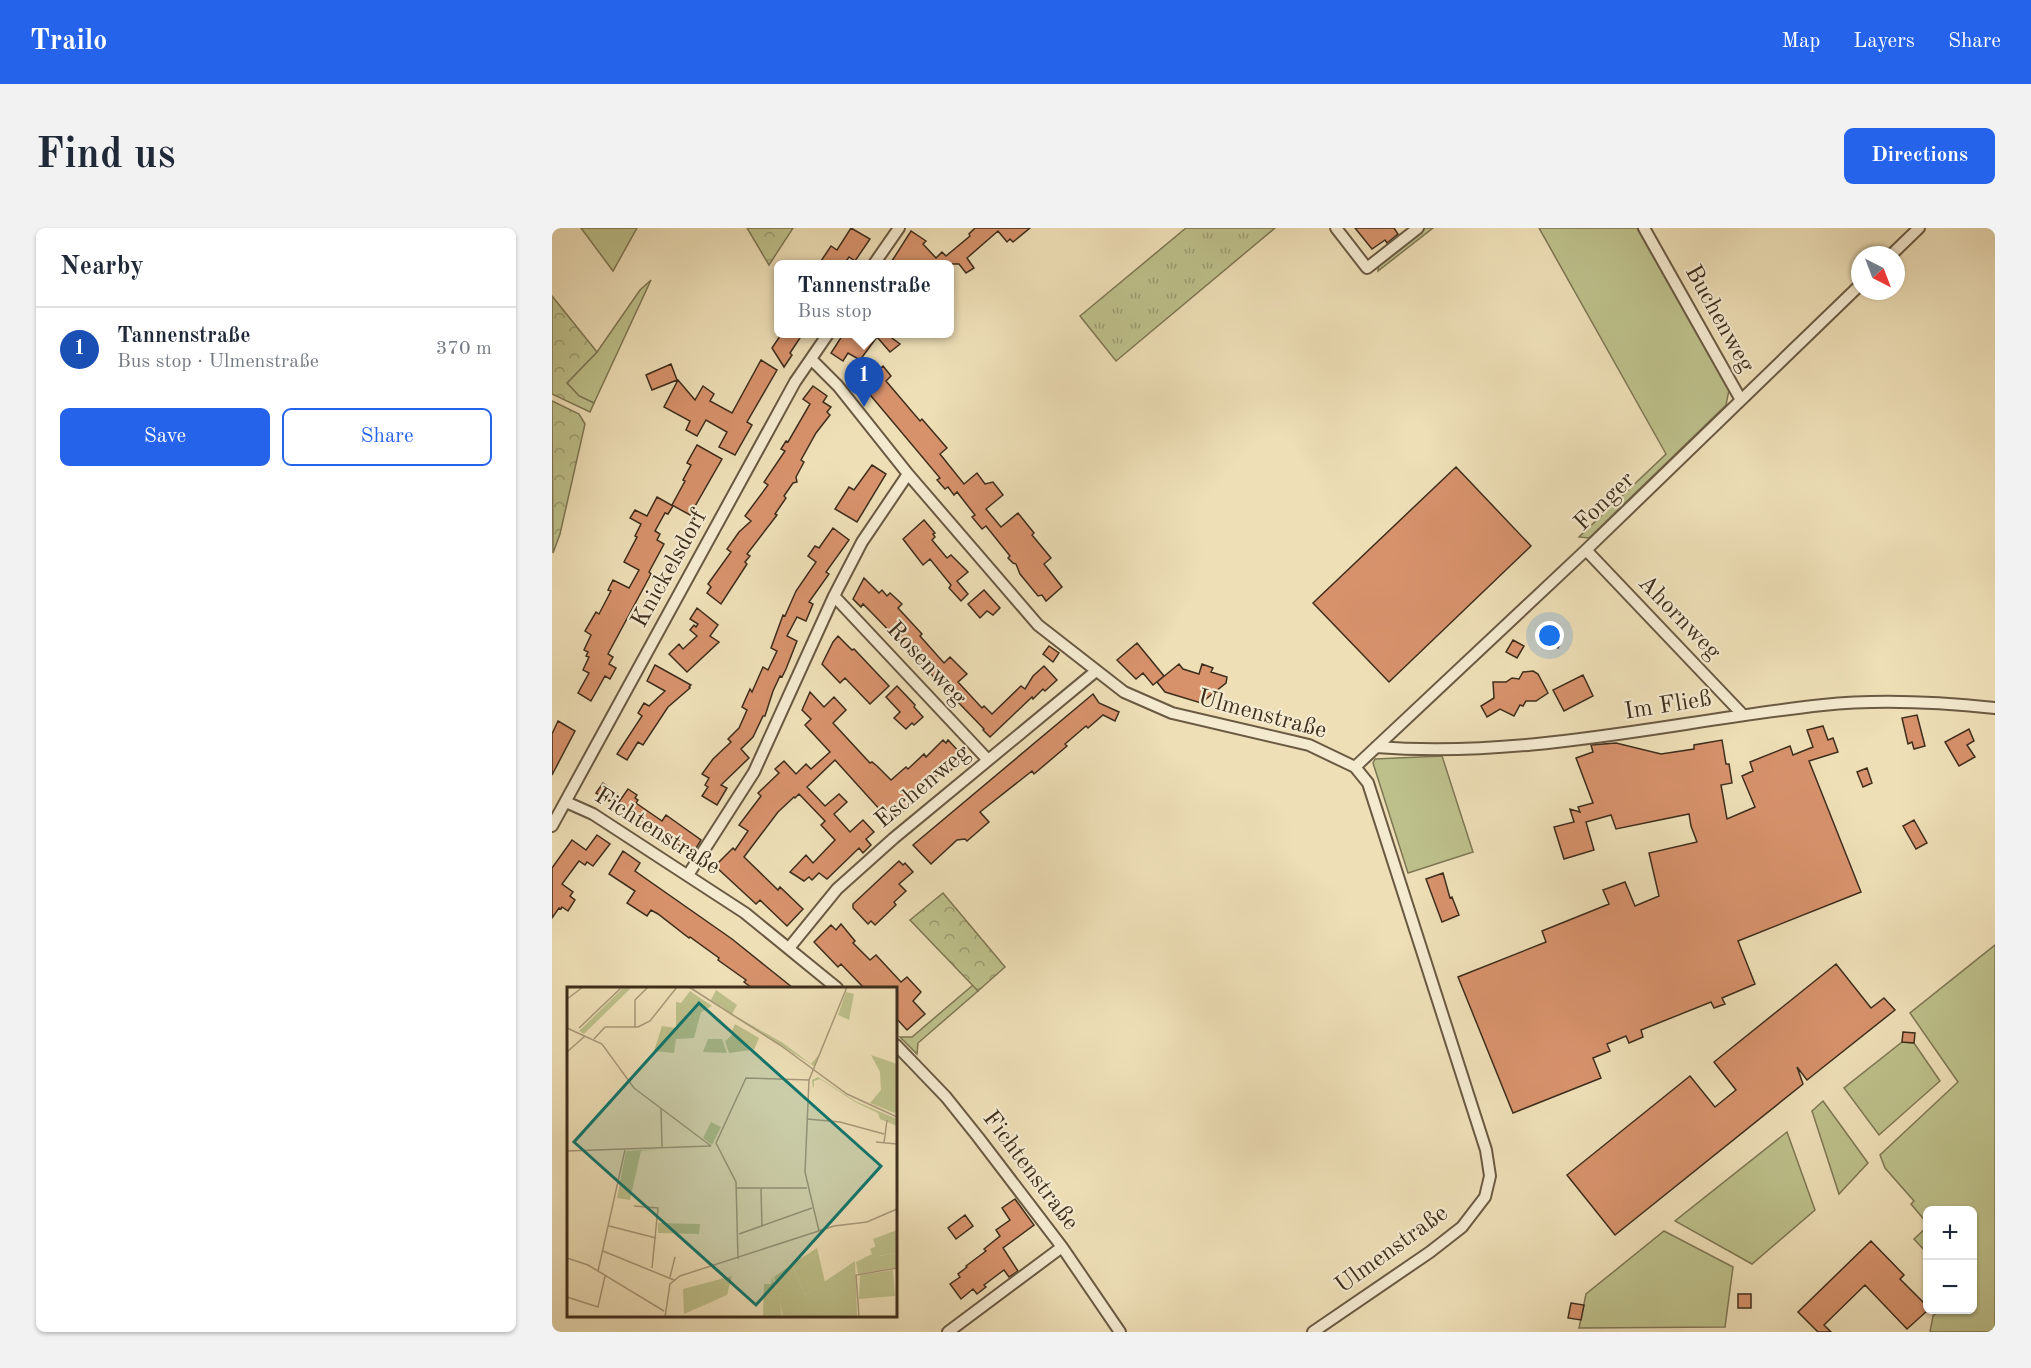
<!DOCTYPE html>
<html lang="en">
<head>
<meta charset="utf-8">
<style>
	body { margin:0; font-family:"Old Standard TT",serif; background:#f2f2f3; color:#1f2937 }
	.controls { position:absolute; right:18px; bottom:18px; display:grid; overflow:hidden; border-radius:9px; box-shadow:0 2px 4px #0004 }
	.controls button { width:54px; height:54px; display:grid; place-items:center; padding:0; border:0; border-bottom:2px solid #e0e1e3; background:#fff; color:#1f2937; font:30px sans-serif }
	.compass { position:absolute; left:1299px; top:18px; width:54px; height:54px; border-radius:50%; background:#fff; box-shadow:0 2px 4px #0004; rotate:138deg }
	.you { position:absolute; left:998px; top:408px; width:21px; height:21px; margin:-15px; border:4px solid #fff; border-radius:50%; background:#1a73e8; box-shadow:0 0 0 9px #1a73e833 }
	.badge { display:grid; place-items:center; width:39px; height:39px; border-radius:50%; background:#2563eb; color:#fff; font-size:20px; font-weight:700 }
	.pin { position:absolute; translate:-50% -50px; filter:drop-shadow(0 2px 3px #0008) }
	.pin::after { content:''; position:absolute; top:32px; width:21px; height:18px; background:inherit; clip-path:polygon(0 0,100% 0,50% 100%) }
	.popup { position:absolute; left:222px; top:32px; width:180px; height:78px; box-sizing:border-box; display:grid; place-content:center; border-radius:9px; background:#fff; filter:drop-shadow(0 2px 4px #0005); font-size:20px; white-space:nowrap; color:#747a83 }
	.popup b { font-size:22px; color:#1f2937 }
	.popup::after { content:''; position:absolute; left:50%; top:100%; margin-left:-12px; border:12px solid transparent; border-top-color:#fff }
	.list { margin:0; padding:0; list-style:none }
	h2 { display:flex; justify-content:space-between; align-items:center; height:78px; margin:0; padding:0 24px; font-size:26px }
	h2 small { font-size:20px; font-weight:400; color:#747a83 }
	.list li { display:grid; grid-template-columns:39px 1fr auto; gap:18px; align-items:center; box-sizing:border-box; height:84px; padding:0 24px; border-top:2px solid #e0e1e3 }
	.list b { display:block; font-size:22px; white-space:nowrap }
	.list p { margin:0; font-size:20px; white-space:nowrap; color:#747a83 }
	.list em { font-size:20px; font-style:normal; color:#747a83 }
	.actions { display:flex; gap:12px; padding:18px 24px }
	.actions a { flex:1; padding:14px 0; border:2px solid #2563eb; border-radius:9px; text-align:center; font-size:21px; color:#2563eb }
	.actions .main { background:#2563eb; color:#fff }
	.map { position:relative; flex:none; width:1443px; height:1104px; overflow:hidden; border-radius:9px }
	header { display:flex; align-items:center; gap:36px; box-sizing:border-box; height:84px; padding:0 30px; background:#2563eb; color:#fff }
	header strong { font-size:28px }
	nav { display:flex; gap:33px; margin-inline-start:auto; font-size:21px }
	.intro { display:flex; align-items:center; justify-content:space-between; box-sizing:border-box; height:144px; padding:0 36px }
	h1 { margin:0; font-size:42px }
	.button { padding:15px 27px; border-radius:9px; background:#2563eb; color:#fff; font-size:21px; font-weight:700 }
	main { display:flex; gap:36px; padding:0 36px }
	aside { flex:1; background:#fff; border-radius:9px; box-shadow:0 2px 4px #0004 }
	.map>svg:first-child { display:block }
	.green { fill:#bdc08b; stroke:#7e7754; stroke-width:1.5 }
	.forest { fill:url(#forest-crowns); stroke:#7e7754; stroke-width:1.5 }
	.park { fill:url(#park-tufts); stroke:#7e7754; stroke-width:1.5 }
	.building { fill:#d7926c; stroke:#3e2e1c; stroke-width:1.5 }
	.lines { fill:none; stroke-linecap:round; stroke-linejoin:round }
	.street-casing { stroke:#6a5a43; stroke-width:14 }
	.street { stroke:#f4ead0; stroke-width:10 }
	.labels { text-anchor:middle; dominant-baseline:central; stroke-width:4.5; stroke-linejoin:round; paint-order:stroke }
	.street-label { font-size:24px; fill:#3e2e1c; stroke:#f4ead0 }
	.inset-road { fill:none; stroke:#a89879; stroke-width:1.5 }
	.view { fill:#0f766e; fill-opacity:0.15; stroke:#0f766e; stroke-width:3 }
	.inset-edge { fill:none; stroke:#3e2e1c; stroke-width:3 }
</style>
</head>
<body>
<header>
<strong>Trailo</strong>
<nav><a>Map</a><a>Layers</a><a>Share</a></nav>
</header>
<div class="intro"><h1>Find us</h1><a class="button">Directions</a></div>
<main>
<aside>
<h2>Nearby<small></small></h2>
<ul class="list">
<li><span class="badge" style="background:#1a4fb4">1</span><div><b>Tannenstraße</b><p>Bus stop · Ulmenstraße</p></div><em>370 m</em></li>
</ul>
<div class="actions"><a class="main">Save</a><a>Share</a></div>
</aside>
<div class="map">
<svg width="1443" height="1104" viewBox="0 0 1443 1104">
	<defs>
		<pattern id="forest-crowns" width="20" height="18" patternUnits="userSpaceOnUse" patternTransform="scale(1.5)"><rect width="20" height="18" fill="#bdc08b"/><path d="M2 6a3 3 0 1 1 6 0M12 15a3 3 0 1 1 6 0" fill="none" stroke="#9b9c71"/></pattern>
		<pattern id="park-tufts" width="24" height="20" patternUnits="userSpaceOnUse" patternTransform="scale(1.5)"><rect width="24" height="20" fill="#bdc08b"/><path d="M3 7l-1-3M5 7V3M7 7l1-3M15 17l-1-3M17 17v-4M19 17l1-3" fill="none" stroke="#9b9c71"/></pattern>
	</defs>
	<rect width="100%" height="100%" fill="#eedfb7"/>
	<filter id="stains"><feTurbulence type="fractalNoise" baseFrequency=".00333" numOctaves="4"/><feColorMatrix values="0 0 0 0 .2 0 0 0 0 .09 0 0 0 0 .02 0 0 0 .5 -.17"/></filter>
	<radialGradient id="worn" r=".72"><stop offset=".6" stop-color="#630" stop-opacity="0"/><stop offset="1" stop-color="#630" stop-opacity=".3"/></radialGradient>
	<path class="green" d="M29 0H85L61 43Z
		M871 0H881L826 43 827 35Z
		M987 0H1085L1177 162 1174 177 1037 310 1027 309 1114 226Z
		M99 52 42 175 27 168 15 155 45 124 88 62Z
		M890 528 921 624 856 645 821 535 823 531Z
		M1443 717V1104H1378L1381 1088 1388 1082H1420V982H1376L1375 995 1359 976 1362 973 1333 940 1328 927 1406 854 1358 785Z
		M421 757 426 763 366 815 365 826 348 809H360Z
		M1350 814 1362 815 1388 853 1327 907 1292 860Z
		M1271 873 1316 935 1287 966 1260 883Z
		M1235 904 1263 982 1200 1036 1123 993Z
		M1375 999V1025L1362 1011Z
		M1112 1003 1181 1039 1173 1099 1027 1100 1034 1066Z"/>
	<path class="forest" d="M195 0H241L217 37Z
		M0 68 45 124 15 155 27 168 42 175 38 184 0 166Z
		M0 173 27 186 33 196 8 306 1 325Z
		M391 665 453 739 426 763 358 692Z"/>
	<path class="park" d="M634 0H723L564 133 528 88Z"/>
	<path class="building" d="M299 0 318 11 303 33 297 29 292 36H267L279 18 285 22Z
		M423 0H478L461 14 458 11 455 14 446 3 415 30 422 40 414 45 407 36H338L359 3 374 13 371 16 384 30 390 24 394 28 418 8 417 6Z
		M803 0H842L846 6 835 15 833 12 820 21Z
		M230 105H241L248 110 238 125 240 127 232 139 220 120Z
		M292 105H333L348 116 338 124 325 109 308 132 296 125 291 133 279 125Z
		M209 132 225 142 195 194 200 197 183 227 167 219 175 204 154 192 145 208 134 202 138 193 112 179 126 152 143 172 151 158 162 166 158 173 180 185Z
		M119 136 125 152 100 162 94 147Z
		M331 138 339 148 334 153 368 193 370 191 395 220 388 226 412 256 425 245 433 256 441 254 451 267 434 281 449 299 466 285 482 305 480 307 499 330 492 336 510 359 494 373 490 367 486 368 468 346 464 336 461 335 456 330 458 328 434 298 430 301 420 289 423 287 405 264 402 267 396 259 393 261 385 252 388 250 309 156 311 155 307 150 316 143 320 148Z
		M261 158 275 168 271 174 279 179 275 184 278 187 264 205 249 232 252 234 244 249 245 254 241 255 232 268 234 270 223 286 225 287 195 326 198 328 193 334 195 336 169 376 155 365 159 359 156 356 179 324 175 321 187 304 199 293 193 288 216 257 212 254 233 223 229 221 234 213 236 214 258 176 251 171Z
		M145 217 170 231 138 287 120 277 133 253 131 252 139 237 135 235Z
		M320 237 334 246 305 294 283 281 297 259 302 262Z
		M904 239 979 318 837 454 761 375Z
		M105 269 121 278 116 286 113 285 103 303 108 306 105 312 112 316 97 344 99 346 56 426 61 429 57 436 64 440 58 451 53 448 39 473 26 465 37 445 31 442 37 429 34 428 36 424 32 422 39 407 33 403 44 384 47 386 59 363 56 362 61 352 77 360 87 342 72 334 85 309 83 308 89 296 78 290 83 282 95 288Z
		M372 292 383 305 381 306 383 309 380 312 395 330 399 327 416 344 405 353 416 366 409 373 397 360 399 357 378 331 371 337 351 311Z
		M281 300 297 312 274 344 277 346 257 374 261 376 254 393 245 389 235 408 245 413 234 441 230 449 228 448 221 463 213 488H211L201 509 189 521 197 530 169 557 175 560 165 577 150 568 156 559 153 557 157 550 150 546 161 531 179 514 176 511 187 500 195 482 190 479 198 461 200 464 211 439 216 442 225 423 219 420 231 387 233 388 244 363 264 334 256 328 263 318 267 320Z
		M312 350 327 365 330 362 335 368 338 365 350 376 346 380 370 406 368 408 392 435 398 429 415 446 406 454 430 480 432 478 440 486 469 458 473 461 481 448 492 438 505 452 493 463 491 461 481 471 480 469 438 509 431 502 432 501 319 384 311 376 309 379 301 371Z
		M432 362 448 380 441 387 435 383 428 390 416 376Z
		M145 380 166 397 158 408 167 414 135 444 117 426 127 416 131 421 145 408 138 402 142 397 144 399 146 396 138 391Z
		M1001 406 1011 410 1006 420 996 415Z
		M286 408 300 422 302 421 337 458 318 476 293 450 288 455 270 436 281 414Z
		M961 412 972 418 965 430 954 424Z
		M585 415 612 448 601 457 591 445 584 451 565 432Z
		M497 418 507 425 501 434 491 426Z
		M627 436 631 441 647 446 650 436 661 440 659 444 675 449 674 455 649 475 613 464 605 454Z
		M103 437 139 457 137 459 138 460 116 479 91 517 86 514 75 532 65 526 90 488 86 485 92 475 97 478 113 463 95 453Z
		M981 443 986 446 996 465 984 473H974L971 478 968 477 962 488 948 481 935 489 929 478 942 470 941 454H954L960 450 967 451 971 444Z
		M1031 447 1041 468 1012 483 1001 462Z
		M345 458 363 477 362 479 371 489 362 497 360 495 354 501 342 490 348 484 334 469Z
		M258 464 272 479 282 469 294 482 281 495 318 535 320 534 325 538 339 552 354 539 356 541 372 526 374 529 391 512 394 515 396 512 412 529 398 543 394 539 374 557 377 560 339 594 283 532 255 559 273 578 287 566 295 574 282 586 298 604 311 592 322 604 314 611 319 617 311 625 307 620 275 651 267 645 260 652 257 649 252 653 238 644 254 627 261 635 283 612 269 597 273 593 247 566 243 570 242 569 226 584 192 629 226 662 228 659 251 681 235 698 208 672 204 676 163 638 181 620 183 622 196 603 187 597 209 568 206 565 227 545 223 541 232 533 244 546 254 536 259 541 278 524 253 497 259 491 250 482Z
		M541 466 547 475 567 484 563 493 551 487 536 500 534 498 513 516 515 518 482 546 480 543 428 584 437 594 415 613 413 611 405 612 379 636 361 617Z
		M1365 487 1373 518 1362 521 1360 514 1356 516 1350 490Z
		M6 493 23 503 0 547V506Z
		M1271 498 1276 512 1281 510 1286 524 1257 533 1309 664 1186 713 1203 756 1170 770 1173 776 1162 780 1159 774 1089 802 1091 809 1077 815 1074 808 1055 816 1058 823 1041 830 1049 850 961 885 906 749 994 714 990 703 1057 676 1051 662 1073 654 1083 678 1107 668 1097 625 1145 614 1139 598 1137 586 1064 601 1059 587 1034 594 1042 622 1012 631 1002 599 1022 594 1018 581 1028 584 1026 579 1041 575 1024 530 1041 524 1039 517 1064 515 1109 526 1142 521V517L1170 512 1174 536H1177L1180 555 1169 557 1175 591 1203 579 1190 548 1201 543 1198 534 1238 518 1241 527 1261 519 1255 502Z
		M1417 501 1422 513 1415 517 1423 529 1407 538 1393 514Z
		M1315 540 1320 555 1311 559 1305 544Z
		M51 555 66 566 57 573 44 565Z
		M76 561 85 567 83 570 86 572 84 575 110 593 114 587 149 612 143 622 138 618 135 623 96 596 94 600 64 578Z
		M1362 592 1375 615 1364 621 1351 598Z
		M45 607 58 616 41 638 35 634 33 637 27 633 10 656 21 664 18 668 23 672 16 683 10 679 9 681 7 680 0 690V640L20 612 34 622Z
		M71 623 88 635 83 643 180 711 241 760H200L192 754 194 752 166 732 167 730 138 709 137 710 106 686 99 682 95 688 75 675 83 663 57 646Z
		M347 633 351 637 353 635 361 644 347 656 354 663 342 674 344 677 323 697 319 693 316 696 301 680V676Z
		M891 645 898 670 900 669 907 687 890 694 874 651Z
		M289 696 303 713 301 715 318 732 324 727 349 754 355 749 369 764 361 773 373 786 355 802 344 790V760H312L289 736 286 739 262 714 279 697 284 702Z
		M1284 736 1319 780 1332 770 1343 782 1255 852 1245 839 1251 856 1063 1007 1015 947 1138 848 1163 879 1184 862 1162 834Z
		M1351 804 1363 805 1362 815 1350 814Z
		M463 971 482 997 451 1020 466 1043 457 1049 452 1042 432 1057 434 1059 425 1066 421 1061 409 1071 398 1056 408 1049 406 1046 415 1039 414 1038 434 1023 432 1021 448 1008 444 1002 458 992 450 980Z
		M413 987 421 998 404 1011 396 1000Z
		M1319 1013 1352 1047 1348 1051 1376 1079V1082L1355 1101 1313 1057 1272 1097 1279 1104H1266L1246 1084Z
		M1186 1066H1199V1080H1186Z
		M1019 1075 1032 1077 1029 1092 1016 1090Z"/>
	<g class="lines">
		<defs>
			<path id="street" d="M784 0 815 40 866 0
				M1092 0 1189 172
				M1339 27 1367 0
				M322 36 347 0
				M259 131 286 158 356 246 486 397 572 464 620 485 757 517 803 539 816 555 934 922 938 948 933 969 910 999 878 1024 761 1104
				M1034 322 1191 487
				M282 368 436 532
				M824 519C977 531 1121 493 1271 477 1328 471 1386 474 1443 480
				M803 539 1034 322 1308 57
				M14 574 41 586 193 685 285 760
				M0 598 243 154 276 106
				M136 647 202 544 282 368 310 314 356 246
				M237 720 285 661 342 610 544 443
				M344 817 394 869 426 909 510 1019 568 1104
				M396 1104 510 1019"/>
		</defs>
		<use href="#street" class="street-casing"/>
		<use href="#street" class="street"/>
	</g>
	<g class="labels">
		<g class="street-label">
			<text transform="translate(1167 91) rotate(61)">Buchenweg</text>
			<text transform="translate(1053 274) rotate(-44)">Fonger</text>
			<text transform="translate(118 341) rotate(-61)">Knickelsdorf</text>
			<text transform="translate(1127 390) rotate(46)">Ahornweg</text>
			<text transform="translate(374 436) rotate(47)">Rosenweg</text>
			<text transform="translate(1116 478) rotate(-9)">Im Fließ</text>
			<text transform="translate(710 487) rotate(15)">Ulmenstraße</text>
			<text transform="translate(371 559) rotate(-40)">Eschenweg</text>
			<text transform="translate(105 604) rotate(32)">Fichtenstraße</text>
			<text transform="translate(478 943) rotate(53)">Fichtenstraße</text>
			<text transform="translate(840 1022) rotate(-36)">Ulmenstraße</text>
		</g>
	</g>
	<g transform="translate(15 759)">
		<rect width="330" height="330" fill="#eedfb7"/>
		<path d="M57 0H65L17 47 12 44ZM149 3 170 18 165 27 216 56 244 77 255 64 247 79 164 28 144 13ZM123 4 145 19 134 25 127 51 109 52 107 66 87 64 95 39 109 41V15L114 16ZM279 5 287 7 282 33 271 28ZM168 37 192 51 187 63 165 44ZM166 47 184 63 162 66 158 54ZM141 52H155L160 66 136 65ZM251 90 288 114 330 132V139L313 132 311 126 288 115 253 92 247 94V99L246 101 245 93ZM144 135 154 140 145 158 136 151ZM93 162 74 164 63 213 50 211 59 164ZM309 259 312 269 330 266V280L291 287 289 275 305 267 303 262ZM250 261 258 295 238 308 225 277ZM326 283 328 309 292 312 293 288Z" fill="#bdc08b"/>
		<path d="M288 274 290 329 216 330 207 290 225 277 238 308ZM165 289 160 308 117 327 116 302ZM205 290 211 306 215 330H196L197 297H204Z" fill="#bdc08b"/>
		<path d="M304 68 330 77V127L303 116 314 103 313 85ZM91 236 133 237 132 247 91 246ZM330 243V266L311 269 306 252Z" fill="#bdc08b"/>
		<path class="inset-road" d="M122 0 213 58 280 107 330 130M0 12 16 0M68 40V13L81 0M0 41 35 57 67 101 144 159M12 41 55 0M27 52 38 40H71L83 34 110 0M0 65 18 49M242 93 238 185 252 244M94 122 95 160M240 132 273 135 317 147M309 155 330 157M317 156 320 133M0 164 144 159M170 201H240M194 202 195 240M67 219 91 221 85 281M42 239 89 251M172 247 245 221M36 264 107 293M0 271 21 278 97 324M171 272 169 195 149 156 179 91 242 93 280 0M31 284 58 163M103 290 108 270M0 310 31 320 38 289M98 330 103 297 113 289 267 239 300 235 330 222M292 330 289 288 330 281"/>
		<path class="view" d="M132 16 314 179 189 318 7 155Z"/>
		<rect width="330" height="330" class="inset-edge"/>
	</g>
	<rect width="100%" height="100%" filter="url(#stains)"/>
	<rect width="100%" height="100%" fill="url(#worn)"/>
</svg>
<div class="controls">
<button>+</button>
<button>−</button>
</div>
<svg class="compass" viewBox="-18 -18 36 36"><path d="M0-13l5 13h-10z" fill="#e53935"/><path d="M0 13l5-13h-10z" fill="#747a83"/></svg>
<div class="you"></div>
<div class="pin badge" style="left:312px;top:179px;background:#1a4fb4">1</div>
<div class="popup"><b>Tannenstraße</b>Bus stop</div>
</div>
</main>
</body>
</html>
